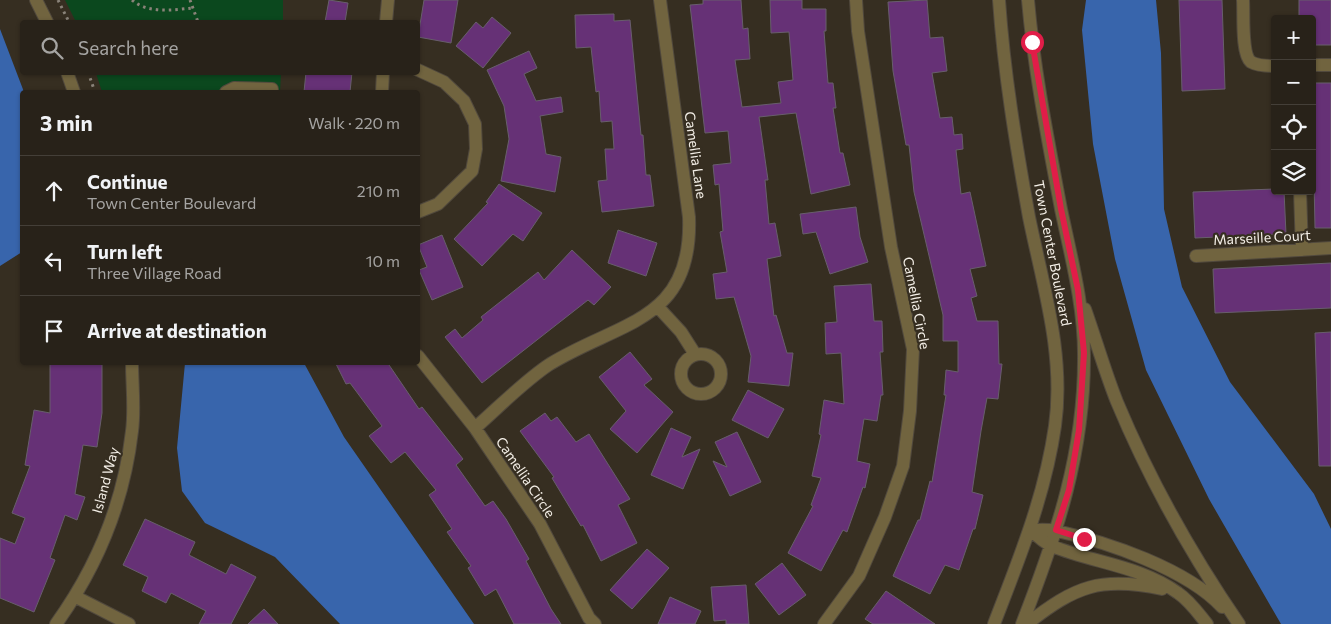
<!DOCTYPE html>
<html lang="en">
<head>
<meta charset="utf-8">
<style>
	body { margin:0; font-family:Commissioner,sans-serif; background:#342f26; color:#f1f3f6 }
	.controls { position:absolute; right:15px; top:15px; display:grid; overflow:hidden; border-radius:5px; box-shadow:0 1px 4px #0004 }
	.controls button { width:45px; height:45px; display:grid; place-items:center; padding:0; border:0; border-bottom:1px solid #443f38; background:#282219; color:#f1f3f6; font:25px sans-serif }
	.stop { position:absolute; width:15px; height:15px; margin:-11px; border:4px solid #e11d48; border-radius:50%; background:#fff }
	.stop.end { background:#e11d48; border-color:#fff; box-shadow:0 1px 5px #0008 }
	.list { margin:0; padding:0; list-style:none }
	h2 { display:flex; justify-content:space-between; align-items:center; height:65px; margin:0; padding:0 20px; font-size:21px }
	h2 small { font-size:16px; font-weight:400; color:#a5a4a2 }
	.list li { display:grid; grid-template-columns:32px 1fr auto; gap:15px; align-items:center; box-sizing:border-box; height:70px; padding:0 20px; border-top:1px solid #443f38 }
	.list b { display:block; font-size:19px; white-space:nowrap }
	.list p { margin:0; font-size:16px; white-space:nowrap; color:#a5a4a2 }
	.list em { font-size:16px; font-style:normal; color:#a5a4a2 }
	.icon { flex:none; width:28px; height:28px; fill:none; stroke:currentColor; stroke-width:2; stroke-linecap:round; stroke-linejoin:round }
	.map { position:relative; flex:none; width:1331px; height:624px; overflow:hidden }
	.search { position:absolute; background:#282219; box-shadow:0 1px 4px #0004; left:20px; top:20px; width:400px; height:55px; display:flex; align-items:center; gap:12px; box-sizing:border-box; padding:0 18px; border-radius:5px; color:#a5a4a2; font-size:19px }
	.panel { position:absolute; background:#282219; box-shadow:0 1px 4px #0004; left:20px; top:90px; width:400px; height:275px; border-radius:5px }
	.map>svg:first-child { display:block }
	.green { fill:#0b481e }
	.water { fill:#3865ac }
	.building { fill:#663176; stroke:#685e6c }
	.lines { fill:none; stroke-linecap:round; stroke-linejoin:round }
	.minor-casing { stroke:#51493d; stroke-width:14 }
	.path { stroke:#8a8379; stroke-width:3; stroke-dasharray:2.5 4; stroke-linecap:butt }
	.minor { stroke:#71643f; stroke-width:12 }
	.route { stroke:#e11d48; stroke-width:6 }
	.labels { text-anchor:middle; dominant-baseline:central; stroke-width:4.5; stroke-linejoin:round; paint-order:stroke }
	.street-label { font-size:14px; fill:#f4efe7; stroke:#362e21 }
</style>
</head>
<body>
<div class="map">
<svg width="1331" height="624" viewBox="0 0 1331 624">
	<rect width="100%" height="100%" fill="#362e21"/>
	<path class="green" d="M65 0H283V22H76Z
		M96 73H281L280 92H102Z"/>
	<path class="water" d="M1086 0H1156L1161 53 1164 209 1182 287 1230 382 1314 494 1331 529V624H1281L1209 499 1146 370 1115 259 1093 144 1082 30Z
		M0 29 24 92H22V252L0 266Z
		M185 363H304L344 437 474 624H340L275 557 205 523 182 491 177 448Z"/>
	<path class="building" d="M329 0 348 3 345 22H325Z
		M424 0H458L451 43 418 37Z
		M703 0H741L743 29 748 28 750 59 735 60 742 107 781 103 778 82 793 80 789 32 771 33 770 0H802V9H826V31H824L828 83H833L836 108H833L840 153H843L850 185 811 194 796 113 759 117 768 180H765L769 224 775 223 781 256 767 259 774 316 776 315 787 353H793L789 386 748 382 751 356 734 297 716 299 713 274 727 272 720 232 723 231 719 184 715 185 713 165 731 163 728 131 705 133 690 5 703 4Z
		M927 0 930 38 943 37 947 71 932 73 940 118 952 117 954 135 962 134 963 149 956 150 961 194 970 192 986 266 970 269 977 296 971 298 977 321H998L999 364H1002L998 399 987 398 981 431 972 492 983 495 975 529H973L959 570 945 565 930 594 893 576 918 520H920L930 481 932 482 946 395H944L946 370 958 372V341H943V315L914 192 909 145H906L893 71 888 2Z
		M1179 0H1222L1225 89 1182 91Z
		M1299 0H1331V45H1312V19H1299Z
		M614 14V21L630 20 641 135H643L646 175H650L654 206 602 212 598 181 607 180 605 149H614L612 121 601 122 599 91 596 92 591 47 576 48 575 15Z
		M492 17 511 33 483 68 456 46 476 22 483 28Z
		M529 51 537 68 524 74 536 101 561 97 563 112 540 116 546 154 561 157 555 192 501 181 509 139 504 106 487 70Z
		M306 72H352L350 92H304Z
		M1312 83H1331V228H1315Z
		M499 184 542 213 523 241 513 234 482 266 454 239 488 203 486 202Z
		M1275 189V191H1284L1286 234 1195 238 1193 192Z
		M856 207 860 237 868 262 830 274 816 232 803 234 800 214Z
		M618 230 657 243 646 276 608 263Z
		M442 235 463 287 432 300 419 270 427 267 418 245Z
		M572 250 611 287 594 305 588 300 482 383 445 337 455 329 462 338 483 320 481 317 538 272 544 280Z
		M1331 263V308L1215 313 1213 269Z
		M871 284 874 321H882L883 352H880L883 395H881L877 421 864 419 857 461 870 464 865 488 863 487 847 532 843 530 821 571 788 553 813 506 811 505 821 478 812 476 821 435 819 434 824 400 844 404 841 353 826 354 825 323 837 322 834 286Z
		M1331 332V466H1319L1315 333Z
		M630 352 652 379 644 385 673 412 637 453 610 429 626 411 599 377Z
		M50 362H102V413L97 447 83 445 75 494 85 497 77 520 65 515 50 558 55 560 34 612 0 598V538L15 544 25 518 12 513 30 466 25 465 34 410 50 413Z
		M335 362H387L419 409 422 407 463 459 456 465 485 506 493 501 506 519 529 559 526 561 551 609 561 624H514L496 589 485 596 468 568 471 566 447 532 452 529 429 495 436 490 405 452 391 463 369 436 382 426 350 383 346 384Z
		M748 390 784 409 768 438 732 420Z
		M545 413 551 421 557 417 576 442 589 434 630 499 618 505 637 543 601 561 583 525 581 526 552 478 554 477 520 431Z
		M671 428 691 437 682 457 700 449 683 489 651 475Z
		M737 432 761 482 730 496 713 461 727 467 715 442Z
		M145 519 195 542 189 555 226 574 231 564 256 577 231 624H199L206 611 171 593 166 603 142 591 148 577 123 565Z
		M647 549 669 568 632 609 610 590Z
		M782 563 806 595 779 615 755 584Z
		M746 585 749 624H726V620L714 621 711 587Z
		M886 591 935 624H873L865 619Z
		M670 597 701 611 695 624H658Z
		M264 609 278 624H248Z"/>
	<g class="lines">
		<defs>
			<path id="minor" d="M36 0 47 22
				M1243 0C1244 13 1241 54 1251 62 1258 66 1268 66 1275 66
				M386 22 388 0
				M1312 65H1331
				M418 70 444 82 464 101 475 124 476 149 472 171 438 204 418 212
				M67 72 74 92
				M226 92 234 88 272 89
				M382 92 383 72
				M1300 191 1302 250
				M1196 256 1331 248
				M658 307 681 332 695 354
				M1085 309C1096 340 1105 372 1117 402 1150 481 1191 554 1239 624
				M681 374a20 20 0 1 1 40 0a20 20 0 1 1-40 0Z
				M418 356 475 428 540 524 589 618 595 624
				M475 428C498 408 524 381 550 364 620 321 693 322 689 217L660 0
				M1031 530C1039 530 1049 529 1057 531 1107 542 1187 569 1222 607
				M1031 530C1037 536 1045 543 1052 546 1094 563 1141 566 1178 593 1190 601 1198 613 1207 624
				M76 597 129 624
				M56 624C97 567 124 501 132 431 135 409 132 385 132 362
				M824 624 859 576 885 517 903 466 910 411 913 349 891 247 858 31 856 0
				M994 624C1019 559 1045 496 1055 426 1065 355 1043 286 1029 217 1016 145 1004 73 999 0
				M1022 624C1057 534 1085 452 1084 354 1084 305 1071 257 1061 209 1048 140 1034 70 1028 0
				M1027 624C1075 586 1101 576 1162 589"/>
		</defs>
		<use href="#minor" class="minor-casing"/>
		<path class="path" d="M58 0 69 22
			M132 0C148 14 173 10 192 8
			M190 0 198 22
			M88 72 95 92"/>
		<use href="#minor" class="minor"/>
	</g>
	<g class="lines">
		<path class="route" d="M1032 42 1061 209 1078 290 1084 353 1079 430 1069 490 1056 530 1084 539"/>
	</g>
	<g class="labels">
		<g class="street-label">
			<text transform="translate(696 155) rotate(82)">Camellia Lane</text>
			<text transform="translate(1262 237) rotate(-3)">Marseille Court</text>
			<text transform="translate(1053 253) rotate(79)">Town Center Boulevard</text>
			<text transform="translate(917 303) rotate(79)">Camellia Circle</text>
			<text transform="translate(526 477) rotate(56)">Camellia Circle</text>
			<text transform="translate(105 480) rotate(-75)">Island Way</text>
		</g>
	</g>
</svg>
<div class="controls">
<button>+</button>
<button>−</button>
<button><svg class="icon" aria-label="locate" viewBox="0 0 24 24"><circle cx="12" cy="12" r="6"/><path d="M12 2v4M12 18v4M2 12h4M18 12h4"/></svg></button>
<button><svg class="icon" aria-label="layers" viewBox="0 0 24 24"><path d="M12 4l9 5-9 5-9-5zM3 14l9 5 9-5"/></svg></button>
</div>
<div class="stop" style="left:1032px;top:42px"></div>
<div class="stop end" style="left:1084px;top:539px"></div>
<div class="search"><svg class="icon" aria-label="search" viewBox="0 0 24 24"><circle cx="10" cy="10" r="6"/><path d="M15 15l6 6"/></svg>Search here</div>
<section class="panel">
<h2>3 min<small>Walk · 220 m</small></h2>
<ul class="list">
<li><svg class="icon" aria-label="ahead" viewBox="0 0 24 24"><path d="M12 20V5M6 11l6-6 6 6"/></svg><div><b>Continue</b><p>Town Center Boulevard</p></div><em>210 m</em></li>
<li><svg class="icon" aria-label="left" viewBox="0 0 24 24"><path d="M17 20v-9H6M10 6l-5 5 5 5"/></svg><div><b>Turn left</b><p>Three Village Road</p></div><em>10 m</em></li>
<li><svg class="icon" aria-label="arrive" viewBox="0 0 24 24"><path d="M6 21V4h12l-3 4 3 4H6"/></svg><div><b>Arrive at destination</b></div></li>
</ul>
</section>
</div>
</body>
</html>
